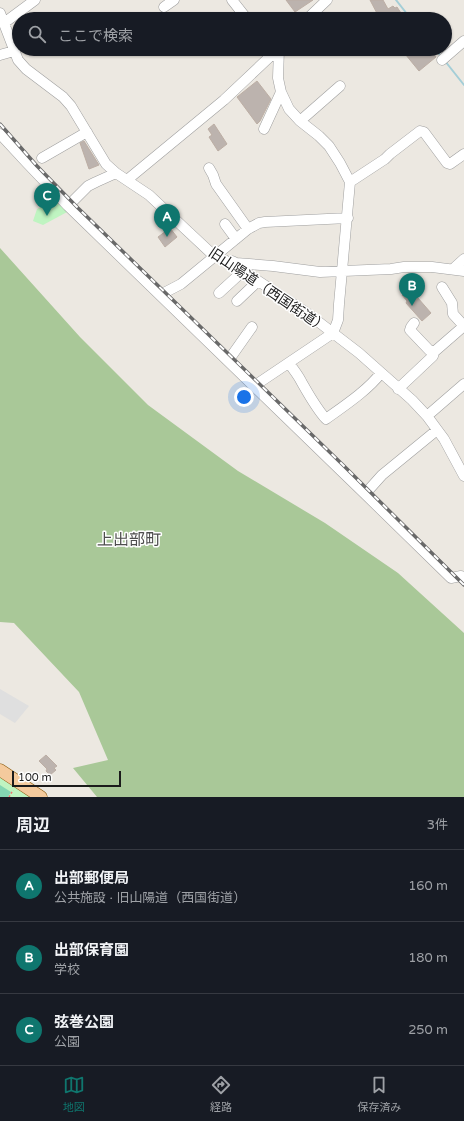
<!DOCTYPE html>
<html lang="ja">
<head>
<meta charset="utf-8">
<style>
	body { margin:0; font-family:"Varela Round","Noto Sans JP",sans-serif; background:#242831; color:#f1f3f6 }
	.scale { position:absolute; left:12px; bottom:10px; width:109px; box-sizing:border-box; padding-left:4px; border:2px solid #1b1b1b; border-top:0; font-size:11px; line-height:14px; white-space:nowrap; color:#1b1b1b; -webkit-text-stroke:3px #fff; paint-order:stroke }
	.you { position:absolute; left:244px; top:397px; width:14px; height:14px; margin:-10px; border:3px solid #fff; border-radius:50%; background:#1a73e8; box-shadow:0 0 0 6px #1a73e833 }
	.badge { display:grid; place-items:center; width:26px; height:26px; border-radius:50%; background:#0f766e; color:#fff; font-size:13px; font-weight:700 }
	.pin { position:absolute; translate:-50% -33px; filter:drop-shadow(0 1px 2px #0008) }
	.pin::after { content:''; position:absolute; top:21px; width:14px; height:12px; background:inherit; clip-path:polygon(0 0,100% 0,50% 100%) }
	.list { margin:0; padding:0; list-style:none }
	h2 { display:flex; justify-content:space-between; align-items:center; height:52px; margin:0; padding:0 16px; font-size:17px }
	h2 small { font-size:13px; font-weight:400; color:#9ea1a6 }
	.list li { display:grid; grid-template-columns:26px 1fr auto; gap:12px; align-items:center; box-sizing:border-box; height:72px; padding:0 16px; border-top:1px solid #363941 }
	.list b { display:block; font-size:15px; white-space:nowrap }
	.list p { margin:0; font-size:13px; white-space:nowrap; color:#9ea1a6 }
	.list em { font-size:13px; font-style:normal; color:#9ea1a6 }
	.icon { flex:none; width:22px; height:22px; fill:none; stroke:currentColor; stroke-width:2; stroke-linecap:round; stroke-linejoin:round }
	.map { position:relative; flex:none; width:464px; height:797px; overflow:hidden }
	.search { position:absolute; background:#171b24; box-shadow:0 1px 3px #0004; left:12px; right:12px; top:12px; height:44px; display:flex; align-items:center; gap:10px; box-sizing:border-box; padding:0 14px; border-radius:22px; color:#9ea1a6; font-size:15px }
	.sheet { height:268px; background:#171b24 }
	nav { display:flex; justify-content:space-around; align-items:center; box-sizing:border-box; height:56px; border-top:1px solid #363941; background:#171b24; font-size:11px; color:#9ea1a6 }
	nav a { display:grid; justify-items:center; gap:2px }
	nav .on { color:#0f766e }
	.map>svg:first-child { display:block }
	.forest { fill:#a9c898 }
	.park { fill:#bff4c1 }
	.pitch { fill:#83d6b2 }
	.parking { fill:#dfdfdf }
	.lines { fill:none; stroke-linecap:round; stroke-linejoin:round }
	.stream { stroke:#a4ced7; stroke-width:2 }
	.building { fill:#bcb3ae; stroke:#bcaea4 }
	.minor-casing { stroke:#9f9f9f; stroke-width:11 }
	.major-casing { stroke:#87570a; stroke-width:13 }
	.path { stroke:#ef756f; stroke-width:1.5; stroke-dasharray:2 2; stroke-linecap:butt }
	.minor { stroke:#fff; stroke-width:10 }
	.major { stroke:#f4ca9d; stroke-width:12 }
	.rail-casing { stroke:#696969; stroke-width:3.5 }
	.rail { stroke:#fff; stroke-width:2; stroke-dasharray:6; stroke-linecap:butt }
	.labels { text-anchor:middle; dominant-baseline:central; stroke-width:3; stroke-linejoin:round; paint-order:stroke }
	.street-label { font-size:14px; fill:#1b1b1b; stroke:#fff }
	.quarter-label { font-size:16px; fill:#4e4e4e; stroke:#fff }
</style>
</head>
<body>
<div class="map">
<svg width="464" height="797" viewBox="0 0 464 797">
	<rect width="100%" height="100%" fill="#ece8e1"/>
	<path class="forest" d="M0 248 80 337 148 405 238 471 325 523 398 573 464 633V797H97L73 768 108 760 79 692 14 623 0 622Z"/>
	<path class="park" d="M56 199 69 211 43 225 33 221 37 209Z
		M0 775 34 797H0Z"/>
	<path class="pitch" d="M0 785 11 792 8 797H0Z"/>
	<path class="parking" d="M0 689 29 706 15 723 0 714Z"/>
	<g class="lines">
		<path class="stream" d="M396 0 411 19
			M435 49 441 56
			M445 61 464 85"/>
	</g>
	<path class="building" d="M286 0H313L295 12Z
		M370 0H383L388 9 393 6 395 8 397 7 405 19H380Z
		M401 49H430L436 57 419 71Z
		M257 81 271 99 260 121 257 124 237 97Z
		M214 124 227 144 218 151 209 137 212 135 208 129Z
		M84 141 99 165 89 169 80 143Z
		M170 228 177 237 165 247 158 237Z
		M404 290H411L431 313 422 321 406 303 407 301 402 295 405 293Z
		M46 755 57 766 54 768 56 770 50 775 46 771 47 769 39 761Z"/>
	<g class="lines">
		<defs>
			<path id="minor" d="M232 0 247 19
				M164 7 174 0
				M0 13 18 60 26 69 63 97 71 106 106 164 116 173 149 195 212 254 221 258 243 271 307 313 359 353 412 400 427 416 444 439 464 476
				M307 19 327 0
				M4 23 35 0
				M279 49 278 78 281 92 289 109 300 121 319 136 329 146 340 163 350 182
				M0 55 14 51
				M442 60 464 41
				M300 121 340 86
				M264 129 281 92
				M0 134 27 163 68 206 365 494 382 475 437 430
				M42 158 87 132
				M209 168 213 175 216 184 248 229
				M127 180 224 100 278 49
				M68 206 88 186 96 182 116 173
				M225 224 236 239
				M232 261 236 263 273 266 320 272 391 269 404 267H432L464 271
				M453 269 464 259
				M442 287 452 303 453 314 464 326
				M219 293 243 271
				M160 295 181 284 248 229 259 223 265 222 348 218
				M237 301 258 281
				M414 323 411 327 410 330 429 350 434 352
				M228 361 252 327
				M289 363C293 369 298 375 301 381 309 395 316 408 326 419 344 406 367 391 381 373
				M254 386 333 333 338 320 339 304 350 182 385 159 390 154 420 131 424 132 447 163 450 164 464 154
				M398 389 433 356 434 352 464 326
				M427 416 464 384
				M365 494 451 578 461 576 464 577"/>
			<path id="major" d="M0 770 41 797"/>
		</defs>
		<use href="#minor" class="minor-casing"/>
		<use href="#major" class="major-casing"/>
		<path class="path" d="M9 797 13 790"/>
		<use href="#minor" class="minor"/>
		<use href="#major" class="major"/>
		<defs>
			<path id="rail" d="M0 124 37 166 78 208 343 465 464 585"/>
		</defs>
		<use href="#rail" class="rail-casing"/>
		<use href="#rail" class="rail"/>
	</g>
	<g class="labels">
		<g class="street-label">
			<text transform="translate(268 290) rotate(34)">旧山陽道（西国街道）</text>
		</g>
		<g class="quarter-label">
			<text x="129" y="540">上出部町</text>
		</g>
	</g>
</svg>
<div class="scale">100 m</div>
<div class="you"></div>
<div class="pin badge" style="left:167px;top:237px">A</div>
<div class="pin badge" style="left:412px;top:306px">B</div>
<div class="pin badge" style="left:47px;top:216px">C</div>
<div class="search"><svg class="icon" aria-label="search" viewBox="0 0 24 24"><circle cx="10" cy="10" r="6"/><path d="M15 15l6 6"/></svg>ここで検索</div>
</div>
<section class="sheet">
<h2>周辺<small>3件</small></h2>
<ul class="list">
<li><span class="badge">A</span><div><b>出部郵便局</b><p>公共施設 · 旧山陽道（西国街道）</p></div><em>160 m</em></li>
<li><span class="badge">B</span><div><b>出部保育園</b><p>学校</p></div><em>180 m</em></li>
<li><span class="badge">C</span><div><b>弦巻公園</b><p>公園</p></div><em>250 m</em></li>
</ul>
</section>
<nav>
<a class="on"><svg class="icon" aria-label="map" viewBox="0 0 24 24"><path d="M3 6l6-2 6 2 6-2v14l-6 2-6-2-6 2zM9 4v14M15 6v14"/></svg>地図</a>
<a><svg class="icon" aria-label="directions" viewBox="0 0 24 24"><path d="M12 3l9 9-9 9-9-9zM9 14v-3h6M13 9l2 2-2 2"/></svg>経路</a>
<a><svg class="icon" aria-label="saved" viewBox="0 0 24 24"><path d="M7 4h10v16l-5-4-5 4z"/></svg>保存済み</a>
</nav>
</body>
</html>
